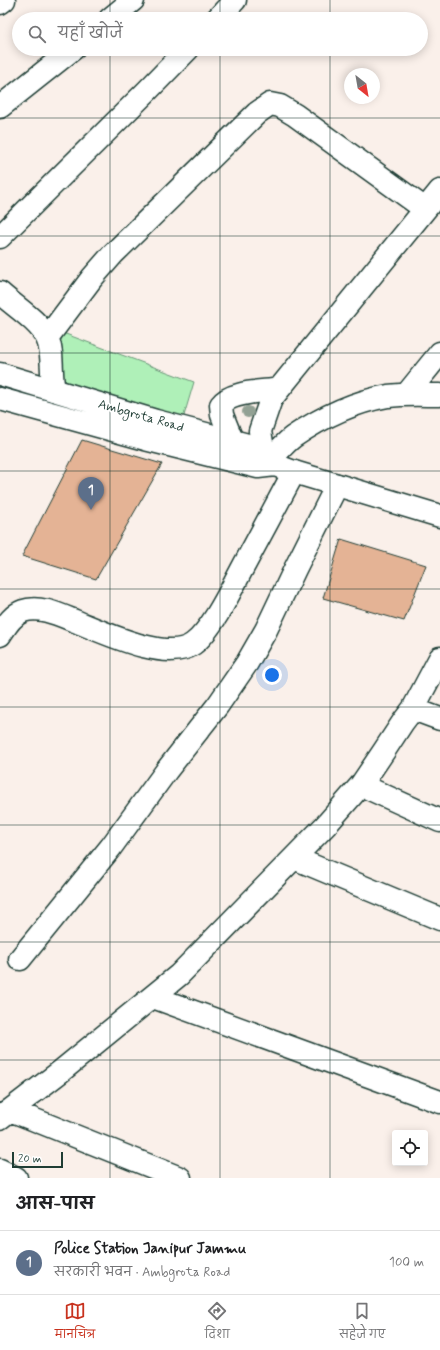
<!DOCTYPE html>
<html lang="hi">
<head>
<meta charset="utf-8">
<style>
	body { margin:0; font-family:Mynerve,"Playpen Sans Deva",sans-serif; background:#f2f2f2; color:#202124 }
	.controls { position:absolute; right:12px; bottom:12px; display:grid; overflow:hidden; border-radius:4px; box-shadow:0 2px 10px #0003 }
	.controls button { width:36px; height:36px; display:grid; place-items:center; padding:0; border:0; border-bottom:1px solid #e0e0e0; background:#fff; color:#202124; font:20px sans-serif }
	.compass { position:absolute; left:344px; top:68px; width:36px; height:36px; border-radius:50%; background:#fff; box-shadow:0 2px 10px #0003; rotate:149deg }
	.scale { position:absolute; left:12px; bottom:10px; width:51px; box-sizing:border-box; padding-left:4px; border:2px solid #1f3d34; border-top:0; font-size:11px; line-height:14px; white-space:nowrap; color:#1f3d34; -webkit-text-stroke:3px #fff; paint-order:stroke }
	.you { position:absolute; left:272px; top:675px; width:14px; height:14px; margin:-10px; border:3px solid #fff; border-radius:50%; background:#1a73e8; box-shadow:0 0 0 6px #1a73e833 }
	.badge { display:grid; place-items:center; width:26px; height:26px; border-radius:50%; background:#c8321e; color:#fff; font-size:13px; font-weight:700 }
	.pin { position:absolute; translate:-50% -33px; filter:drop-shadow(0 1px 2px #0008) }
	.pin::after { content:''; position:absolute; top:21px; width:14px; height:12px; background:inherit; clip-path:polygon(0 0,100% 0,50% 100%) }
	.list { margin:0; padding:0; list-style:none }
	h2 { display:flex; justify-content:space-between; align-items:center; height:52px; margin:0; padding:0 16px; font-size:17px }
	h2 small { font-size:13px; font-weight:400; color:#757577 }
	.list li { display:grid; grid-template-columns:26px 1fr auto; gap:12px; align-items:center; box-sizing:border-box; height:64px; padding:0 16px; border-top:1px solid #e0e0e0 }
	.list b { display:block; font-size:15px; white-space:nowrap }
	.list p { margin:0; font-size:13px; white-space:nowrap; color:#757577 }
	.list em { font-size:13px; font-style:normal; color:#757577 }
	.icon { flex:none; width:22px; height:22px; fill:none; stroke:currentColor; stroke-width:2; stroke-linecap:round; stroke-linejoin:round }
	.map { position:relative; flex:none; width:440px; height:1178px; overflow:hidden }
	.search { position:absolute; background:#fff; box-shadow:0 2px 10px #0003; left:12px; right:12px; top:12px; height:44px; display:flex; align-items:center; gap:10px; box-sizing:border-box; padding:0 14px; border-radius:22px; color:#757577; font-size:15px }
	.sheet { height:116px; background:#fff }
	nav { display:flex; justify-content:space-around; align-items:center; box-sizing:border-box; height:56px; border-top:1px solid #e0e0e0; background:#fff; font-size:11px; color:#757577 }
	nav a { display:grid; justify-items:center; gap:2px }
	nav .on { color:#c8321e }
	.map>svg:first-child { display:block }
	.green { fill:#aff0b8; stroke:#679676 }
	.building { fill:#e4b395; stroke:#1f3d34 }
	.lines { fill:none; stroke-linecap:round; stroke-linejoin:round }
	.minor-casing { stroke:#1f3d34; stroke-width:25 }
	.major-casing { stroke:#1f3d34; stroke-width:25 }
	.minor { stroke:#fff; stroke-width:22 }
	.major { stroke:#fff; stroke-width:22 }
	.tree { fill:#92a194 }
	.grid { fill:none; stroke:#1f3d34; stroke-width:1; stroke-opacity:0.55 }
	.labels { text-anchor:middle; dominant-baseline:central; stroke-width:3.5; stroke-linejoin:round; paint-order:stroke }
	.street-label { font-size:13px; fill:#1f3d34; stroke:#fff }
</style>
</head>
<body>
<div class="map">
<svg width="440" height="1178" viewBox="0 0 440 1178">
	<rect width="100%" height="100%" fill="#faf0ea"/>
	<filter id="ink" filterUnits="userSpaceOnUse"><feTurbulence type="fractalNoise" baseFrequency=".025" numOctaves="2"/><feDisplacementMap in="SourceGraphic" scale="8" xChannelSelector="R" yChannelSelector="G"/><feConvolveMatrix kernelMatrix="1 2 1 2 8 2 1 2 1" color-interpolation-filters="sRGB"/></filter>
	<g filter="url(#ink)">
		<path class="green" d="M63 333 194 382 183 419 71 386 61 376 55 359Z"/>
		<path class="building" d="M82 440 162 464 96 579 22 556Z
			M341 539 426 565 404 621 323 598Z"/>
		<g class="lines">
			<defs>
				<path id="minor" d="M0 3 4 0
					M110 19 133 0
					M217 19 235 0
					M0 107 73 49
					M0 237 147 91 188 49
					M0 293C14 306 39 321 47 338 54 352 50 374 54 390
					M47 338 92 278 113 254 257 113 270 104 280 106 295 115 425 209
					M406 395 440 353
					M232 440 222 415 221 405C231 391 263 392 279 389
					M263 449 260 431 271 399 440 191
					M271 458C279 451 285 443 293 437 322 417 353 402 388 396 405 394 423 395 440 395
					M0 635C6 626 12 615 23 611 39 605 60 615 75 621 103 632 167 663 193 644 211 631 230 592 241 571 259 538 276 505 294 472
					M413 709 440 719
					M361 785 440 821
					M294 858 440 919
					M20 959 111 847 167 770 218 705 247 663 266 630 295 569 337 485
					M153 997 440 1102
					M10 1110 180 1178
					M0 1118 60 1072 179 975 326 825 361 785 384 751 403 722 413 709 440 658
					M0 1170 16 1178"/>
				<path id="major" d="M0 374 156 421 263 449 268 453 275 465
					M0 399 145 439 258 467 275 465 294 472 440 516"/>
			</defs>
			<use href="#minor" class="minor-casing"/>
			<use href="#major" class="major-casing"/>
			<use href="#minor" class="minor"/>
			<use href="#major" class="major"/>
		</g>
		<circle class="tree" cx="248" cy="412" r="6"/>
	</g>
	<path class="grid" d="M110 0V19M220 0V19M330 0V19M110 49V1178M220 49V1178M330 49V1178M0 118H440M0 236H440M0 353H440M0 471H440M0 589H440M0 707H440M0 825H440M0 942H440M0 1060H440"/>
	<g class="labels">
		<g class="street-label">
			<text transform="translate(141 416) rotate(16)">Ambgrota Road</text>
		</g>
	</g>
</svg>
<div class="controls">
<button><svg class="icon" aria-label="locate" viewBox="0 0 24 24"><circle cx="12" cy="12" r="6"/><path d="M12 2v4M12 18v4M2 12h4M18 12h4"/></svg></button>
</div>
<svg class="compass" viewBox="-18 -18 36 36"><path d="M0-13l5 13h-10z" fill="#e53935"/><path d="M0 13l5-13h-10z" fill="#757577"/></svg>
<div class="scale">20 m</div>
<div class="you"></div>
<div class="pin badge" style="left:91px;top:510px;background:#5c6f8a">1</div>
<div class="search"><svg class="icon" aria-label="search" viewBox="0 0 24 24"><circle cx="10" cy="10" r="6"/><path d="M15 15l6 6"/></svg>यहाँ खोजें</div>
</div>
<section class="sheet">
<h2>आस-पास<small></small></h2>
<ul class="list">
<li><span class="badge" style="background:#5c6f8a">1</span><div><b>Police Station Janipur Jammu</b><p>सरकारी भवन · Ambgrota Road</p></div><em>100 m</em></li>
</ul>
</section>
<nav>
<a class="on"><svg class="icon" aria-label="map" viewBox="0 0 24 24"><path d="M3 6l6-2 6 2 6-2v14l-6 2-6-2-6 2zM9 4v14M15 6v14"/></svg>मानचित्र</a>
<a><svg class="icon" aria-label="directions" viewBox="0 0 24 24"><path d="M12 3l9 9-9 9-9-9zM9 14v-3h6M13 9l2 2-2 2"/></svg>दिशा</a>
<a><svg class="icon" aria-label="saved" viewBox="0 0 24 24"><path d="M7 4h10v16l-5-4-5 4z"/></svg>सहेजे गए</a>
</nav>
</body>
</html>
